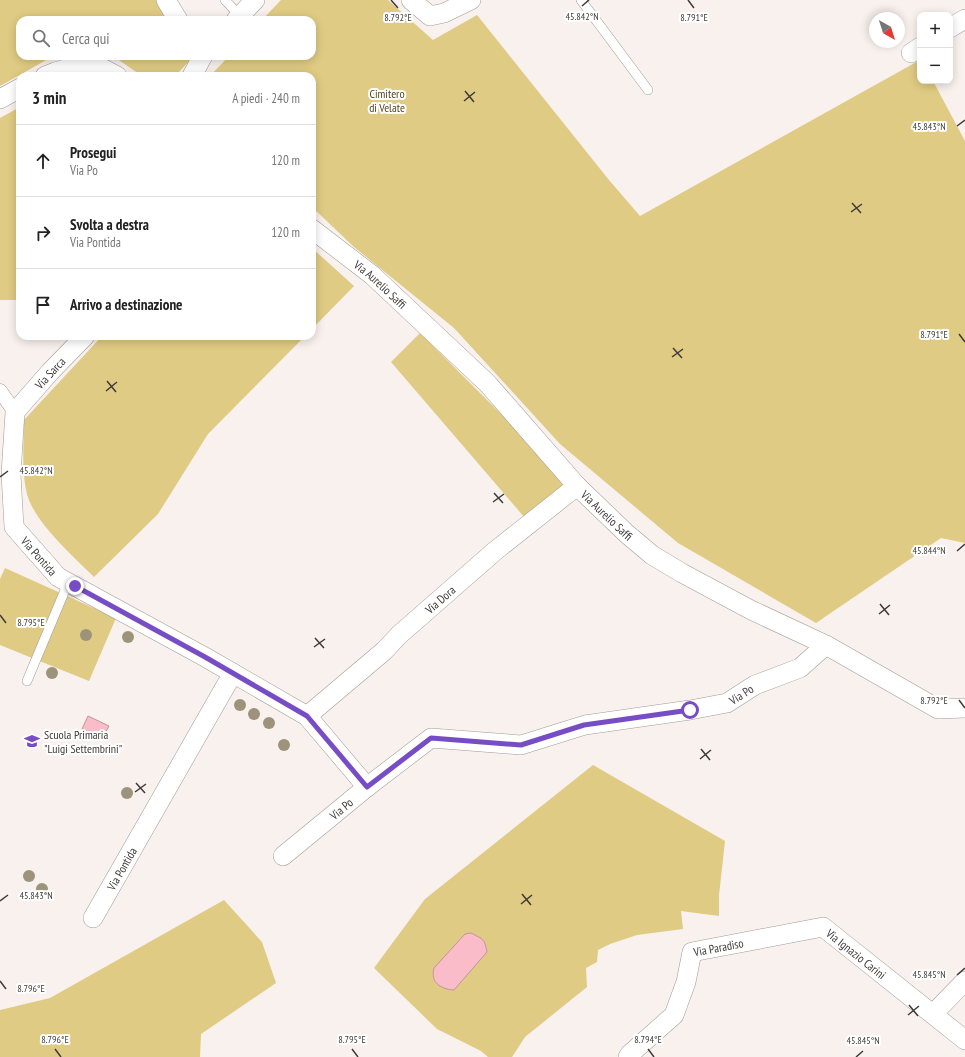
<!DOCTYPE html>
<html lang="it">
<head>
<meta charset="utf-8">
<style>
	body { margin:0; font-family:"PT Sans Narrow",sans-serif; background:#f2f2f2; color:#222 }
	.controls { position:absolute; right:12px; top:12px; display:grid; overflow:hidden; border-radius:8px; box-shadow:0 2px 10px #0003 }
	.controls button { width:36px; height:36px; display:grid; place-items:center; padding:0; border:0; border-bottom:1px solid #e0e0e0; background:#fff; color:#222; font:20px sans-serif }
	.compass { position:absolute; left:869px; top:12px; width:36px; height:36px; border-radius:50%; background:#fff; box-shadow:0 2px 10px #0003; rotate:141deg }
	.stop { position:absolute; width:12px; height:12px; margin:-9px; border:3px solid #774dc5; border-radius:50%; background:#fff }
	.stop.end { background:#774dc5; border-color:#fff; box-shadow:0 1px 4px #0008 }
	.list { margin:0; padding:0; list-style:none }
	h2 { display:flex; justify-content:space-between; align-items:center; height:52px; margin:0; padding:0 16px; font-size:17px }
	h2 small { font-size:13px; font-weight:400; color:#767676 }
	.list li { display:grid; grid-template-columns:26px 1fr auto; gap:12px; align-items:center; box-sizing:border-box; height:72px; padding:0 16px; border-top:1px solid #e0e0e0 }
	.list b { display:block; font-size:15px; white-space:nowrap }
	.list p { margin:0; font-size:13px; white-space:nowrap; color:#767676 }
	.list em { font-size:13px; font-style:normal; color:#767676 }
	.icon { flex:none; width:22px; height:22px; fill:none; stroke:currentColor; stroke-width:2; stroke-linecap:round; stroke-linejoin:round }
	.map { position:relative; flex:none; width:965px; height:1057px; overflow:hidden }
	.search { position:absolute; background:#fff; box-shadow:0 2px 10px #0003; left:16px; top:16px; width:300px; height:44px; display:flex; align-items:center; gap:10px; box-sizing:border-box; padding:0 14px; border-radius:12px; color:#767676; font-size:15px }
	.panel { position:absolute; background:#fff; box-shadow:0 2px 10px #0003; left:16px; top:72px; width:300px; height:268px; border-radius:12px }
	.map>svg:first-child { display:block }
	.green { fill:#dfcb83 }
	.water { fill:#fbbcca; stroke:#c2959e }
	.lines { fill:none; stroke-linecap:round; stroke-linejoin:round }
	.service-casing { stroke:#a29b97; stroke-width:10 }
	.pedestrian-casing { stroke:#a29b97; stroke-width:15 }
	.minor-casing { stroke:#a29b97; stroke-width:20 }
	.service { stroke:#fff; stroke-width:9 }
	.pedestrian { stroke:#fff; stroke-width:14 }
	.minor { stroke:#fff; stroke-width:19 }
	.tree { fill:#9d937a }
	.route { stroke:#774dc5; stroke-width:5 }
	.ticks { fill:none; stroke:#3e3b39; stroke-width:1.5 }
	.labels { text-anchor:middle; dominant-baseline:central; stroke-width:4; stroke-linejoin:round; paint-order:stroke }
	.park-label { font-size:12px; fill:#51461c; stroke:#fff }
	.street-label { font-size:12px; fill:#3e3b39; stroke:#fff }
	.poi-label { font-size:12px; fill:#3e3b39; stroke:#fff; text-anchor:start }
	.ticks-label { font-size:10px; text-anchor:middle; fill:#3e3b39; stroke:#fff; stroke-width:4; stroke-linejoin:round; paint-order:stroke }
</style>
</head>
<body>
<div class="map">
<svg width="965" height="1057" viewBox="0 0 965 1057">
	<rect width="100%" height="100%" fill="#f9f1ed"/>
	<path class="green" d="M0 0H159L172 20H20V56H60L48 59 0 86Z
		M281 0H388L433 40 477 15 609 180 640 216 920 60V81H933L965 141V543L941 538 816 623 678 543 560 444 454 328 354 247 312 207V76H210L229 56H312V20H262Z
		M113 56H194L175 76H142Z
		M20 107V300H0V118Z
		M312 248 354 286 312 329Z
		M420 333 508 421 569 485 525 518 391 362Z
		M102 336H305L208 434 158 514 94 577C73 556 35 523 27 494 21 470 24 444 24 420Z
		M5 568 116 618 89 681 0 645V579Z
		M593 765 725 841 719 895V916L681 911 683 929 637 935 610 944 598 950 597 962 586 968 587 987 525 1037 512 1057H488L481 1051 437 1029 374 968 425 899Z
		M224 900 262 942 276 983 201 1034 200 1057H0V1010L50 998Z"/>
	<path class="water" d="M88 716 109 726 102 739 82 729Z
		M471 933C484 940 484 938 487 952L454 990C441 989 430 983 434 968L465 934Z"/>
	<g class="lines">
		<defs>
			<path id="service" d="M225 0 240 16
				M581 0 648 90
				M27 681 68 583"/>
			<path id="pedestrian" d="M0 391 15 412"/>
			<g id="minor">
				<path d="M166 0 178 20"/>
				<path d="M411 0 430 16 444 13 471 0"/>
				<path d="M236 20 255 0"/>
				<path d="M950 28 965 19"/>
				<path d="M911 53 920 47"/>
				<path d="M45 76 55 72 90 62 117 76"/>
				<path d="M192 76 201 59 203 56"/>
				<path d="M0 99 20 88"/>
				<path id="s1" d="M312 229 372 275 487 383 577 486 627 534 652 555 682 573 751 610 826 645 938 709 965 708"/>
				<path id="s2" d="M85 336 50 372 15 412 11 474 14 527 58 577 205 657 307 716 367 787"/>
				<path id="s3" d="M307 716 384 651 399 635 495 551 577 486"/>
				<path id="s4" d="M283 856 367 787 431 738 521 745 585 725 690 710 727 703 755 685 800 668 826 645"/>
				<path id="s5" d="M93 918 233 673"/>
				<path d="M933 1014 965 981"/>
				<path id="s6" d="M628 1057 630 1054 674 1015 686 982 692 952 823 927 965 1040"/>
			</g>
		</defs>
		<use href="#service" class="service-casing"/>
		<use href="#pedestrian" class="pedestrian-casing"/>
		<use href="#minor" class="minor-casing"/>
		<use href="#service" class="service"/>
		<use href="#pedestrian" class="pedestrian"/>
		<use href="#minor" class="minor"/>
	</g>
	<g class="tree">
		<circle cx="86" cy="635" r="6"/>
		<circle cx="128" cy="637" r="6"/>
		<circle cx="52" cy="673" r="6"/>
		<circle cx="240" cy="705" r="6"/>
		<circle cx="254" cy="714" r="6"/>
		<circle cx="269" cy="723" r="6"/>
		<circle cx="284" cy="745" r="6"/>
		<circle cx="127" cy="793" r="6"/>
		<circle cx="29" cy="876" r="6"/>
		<circle cx="42" cy="889" r="6"/>
	</g>
	<g class="lines">
		<path class="route" d="M75 586 205 657 307 716 367 787 431 738 521 745 584 725 690 710"/>
	</g>
	<path class="ticks" d="M391 0 398 8M688 0 694 8M582 6 589 0M465 91 474 102M464 101 475 92M957 126 965 120M852 203 861 213M851 212 862 204M959 334 965 342M673 348 682 358M672 357 683 349M107 381 116 392M106 391 117 382M0 477 8 471M494 493 503 503M493 502 504 494M957 551 965 544M880 604 889 615M879 614 890 605M0 615 6 623M315 638 324 648M314 647 325 639M959 700 965 708M701 749 710 760M700 759 711 750M136 783 145 793M135 792 146 784M522 894 531 905M0 901 8 895M521 904 532 895M957 975 965 968M0 981 6 989M909 1005 918 1016M908 1015 919 1006M55 1049 61 1057M352 1049 358 1057M648 1049 654 1057M856 1057 863 1051"/>
	<defs>
		<symbol id="school-bare" viewBox="-9 -9 18 18"><path d="M0-5L7-2L0 1L-7-2ZM-4 1L0 2.5L4 1V4Q0 6-4 4Z" fill="#774dc5" stroke="#fff" stroke-width="2.5" paint-order="stroke"/></symbol>
	</defs>
	<g fill-rule="evenodd">
		<use href="#school-bare" x="21" y="730" width="22" height="22"/>
	</g>
	<g class="labels">
		<g class="park-label">
			<text x="387" y="93">Cimitero<tspan x="387" dy="14">di Velate</tspan></text>
		</g>
		<g class="street-label">
			<text stroke="none"><textPath href="#s1" startOffset="88">Via Aurelio Saffi</textPath></text>
			<text transform="translate(50 373) rotate(-47)">Via Sarca</text>
			<text stroke="none"><textPath href="#s1" startOffset="412">Via Aurelio Saffi</textPath></text>
			<text stroke="none"><textPath href="#s2" startOffset="257">Via Pontida</textPath></text>
			<text stroke="none"><textPath href="#s3" startOffset="177">Via Dora</textPath></text>
			<text stroke="none"><textPath href="#s4" startOffset="507">Via Po</textPath></text>
			<text stroke="none"><textPath href="#s4" startOffset="75">Via Po</textPath></text>
			<text stroke="none"><textPath href="#s5" startOffset="57">Via Pontida</textPath></text>
			<text stroke="none"><textPath href="#s6" startOffset="155">Via Paradiso</textPath></text>
			<text stroke="none"><textPath href="#s6" startOffset="304">Via Ignazio Carini</textPath></text>
		</g>
		<g class="poi-label">
			<text x="44" y="734">Scuola Primaria<tspan x="44" dy="14">"Luigi Settembrini"</tspan></text>
		</g>
	</g>
	<g class="ticks-label">
		<text x="582" y="20">45.842°N</text>
		<text x="694" y="21">8.791°E</text>
		<text x="398" y="21">8.792°E</text>
		<text x="929" y="130">45.843°N</text>
		<text x="934" y="338">8.791°E</text>
		<text x="36" y="474">45.842°N</text>
		<text x="929" y="554">45.844°N</text>
		<text x="31" y="626">8.795°E</text>
		<text x="934" y="704">8.792°E</text>
		<text x="36" y="899">45.843°N</text>
		<text x="929" y="978">45.845°N</text>
		<text x="31" y="992">8.796°E</text>
		<text x="55" y="1043">8.796°E</text>
		<text x="352" y="1043">8.795°E</text>
		<text x="648" y="1043">8.794°E</text>
		<text x="863" y="1044">45.845°N</text>
	</g>
</svg>
<div class="controls">
<button>+</button>
<button>−</button>
</div>
<svg class="compass" viewBox="-18 -18 36 36"><path d="M0-13l5 13h-10z" fill="#e53935"/><path d="M0 13l5-13h-10z" fill="#767676"/></svg>
<div class="stop" style="left:690px;top:710px"></div>
<div class="stop end" style="left:75px;top:586px"></div>
<div class="search"><svg class="icon" aria-label="search" viewBox="0 0 24 24"><circle cx="10" cy="10" r="6"/><path d="M15 15l6 6"/></svg>Cerca qui</div>
<section class="panel">
<h2>3 min<small>A piedi · 240 m</small></h2>
<ul class="list">
<li><svg class="icon" aria-label="ahead" viewBox="0 0 24 24"><path d="M12 20V5M6 11l6-6 6 6"/></svg><div><b>Prosegui</b><p>Via Po</p></div><em>120 m</em></li>
<li><svg class="icon" aria-label="right" viewBox="0 0 24 24"><path d="M7 20v-9h11M14 6l5 5-5 5"/></svg><div><b>Svolta a destra</b><p>Via Pontida</p></div><em>120 m</em></li>
<li><svg class="icon" aria-label="arrive" viewBox="0 0 24 24"><path d="M6 21V4h12l-3 4 3 4H6"/></svg><div><b>Arrivo a destinazione</b></div></li>
</ul>
</section>
</div>
</body>
</html>
